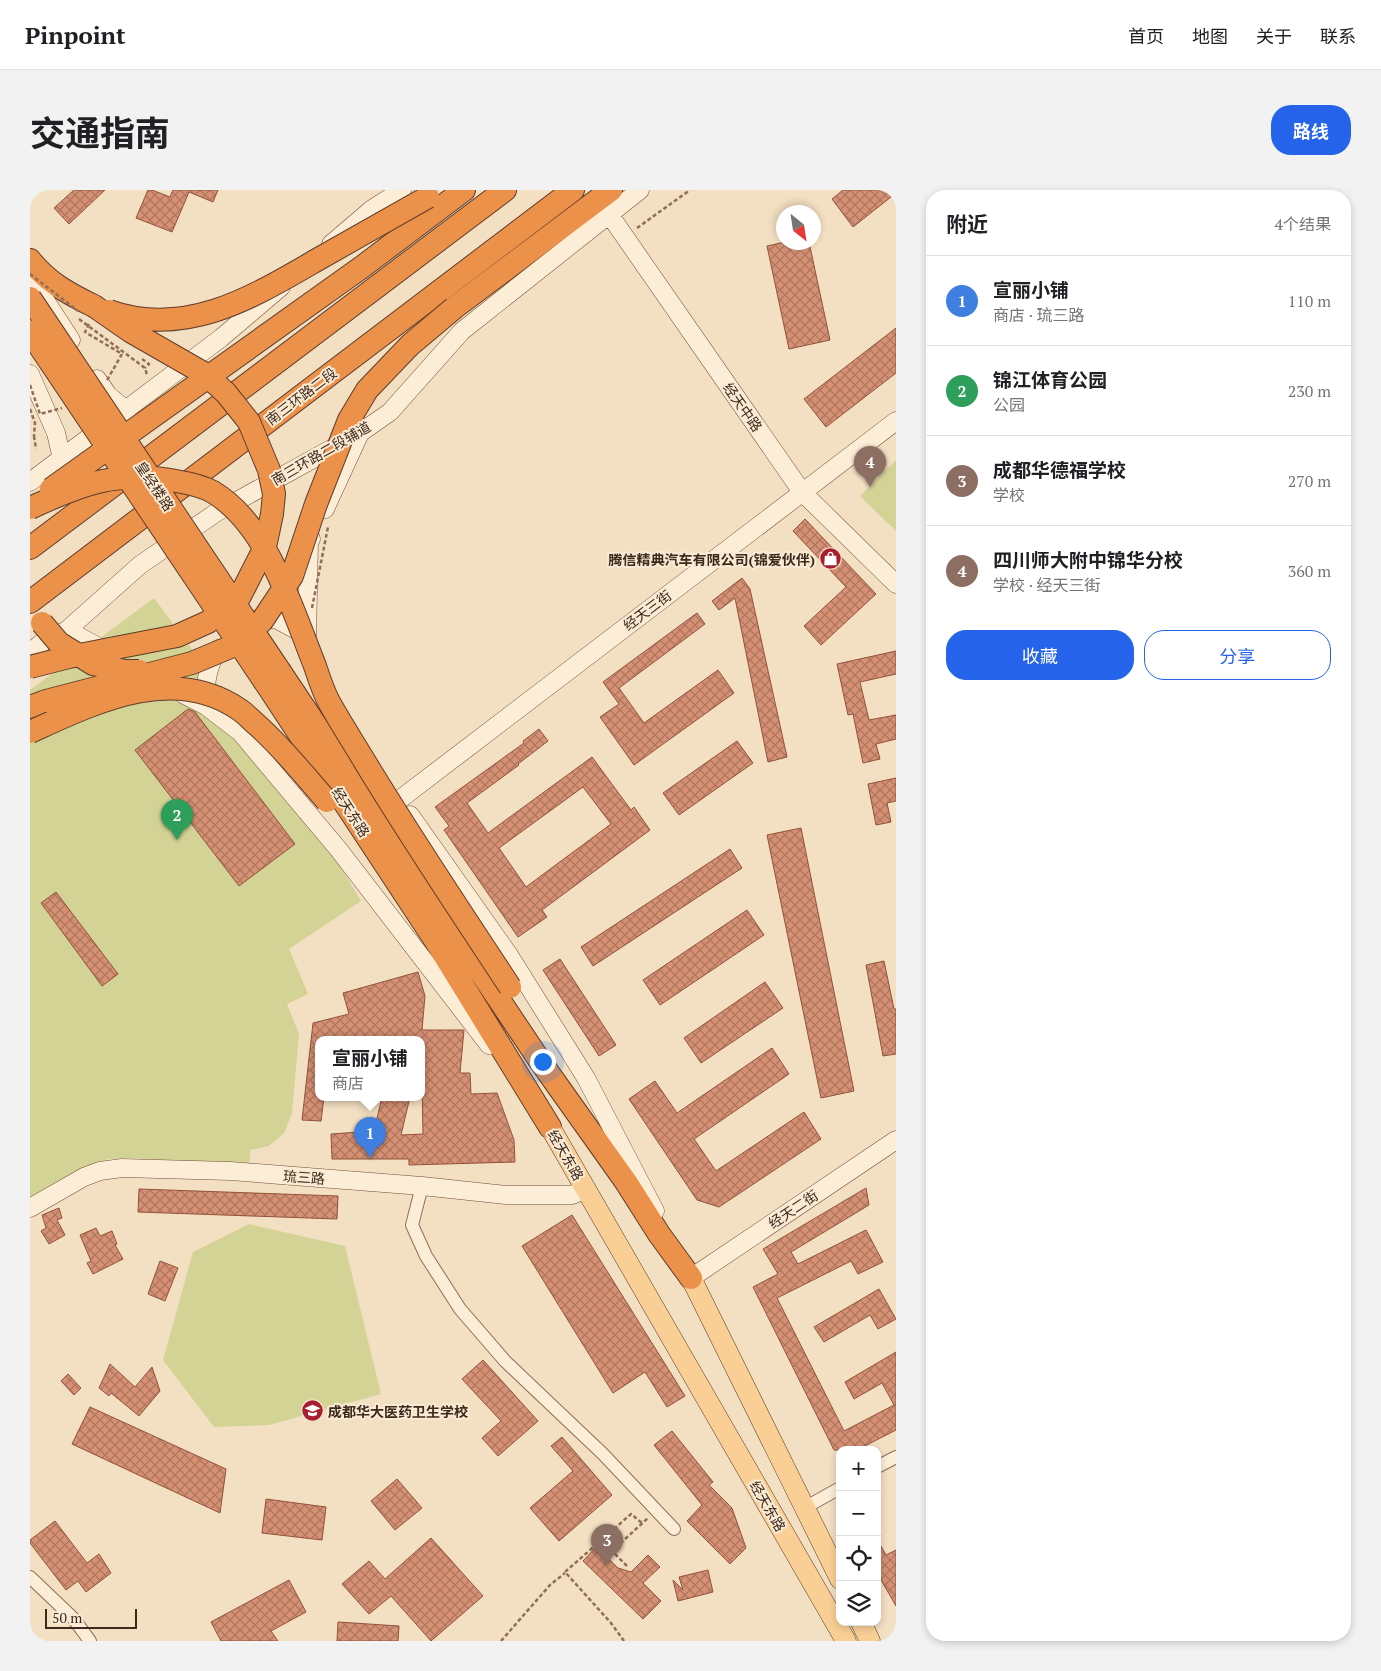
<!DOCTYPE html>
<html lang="zh">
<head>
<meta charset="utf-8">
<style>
	body { margin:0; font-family:"PT Serif","Noto Sans SC",serif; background:#f2f2f2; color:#202124 }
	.controls { position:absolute; right:15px; bottom:15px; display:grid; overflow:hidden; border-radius:10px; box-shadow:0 2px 8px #0003 }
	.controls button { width:45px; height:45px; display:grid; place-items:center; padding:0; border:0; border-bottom:1px solid #e0e0e0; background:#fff; color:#202124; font:25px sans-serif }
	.compass { position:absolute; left:746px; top:15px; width:45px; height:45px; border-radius:50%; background:#fff; box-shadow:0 2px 8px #0003; rotate:150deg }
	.scale { position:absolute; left:15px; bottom:12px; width:92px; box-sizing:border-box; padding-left:5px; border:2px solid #3e291d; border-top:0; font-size:14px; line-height:18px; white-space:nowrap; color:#3e291d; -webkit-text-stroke:4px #f9ead3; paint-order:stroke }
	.you { position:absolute; left:512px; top:871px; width:18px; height:18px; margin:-12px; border:4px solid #fff; border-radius:50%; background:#1a73e8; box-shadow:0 0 0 8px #1a73e833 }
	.badge { display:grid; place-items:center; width:32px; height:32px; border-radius:50%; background:#2563eb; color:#fff; font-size:16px; font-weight:700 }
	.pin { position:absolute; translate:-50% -41px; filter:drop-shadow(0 1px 2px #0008) }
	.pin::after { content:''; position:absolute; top:26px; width:18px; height:15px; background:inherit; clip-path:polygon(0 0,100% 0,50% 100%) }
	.popup { position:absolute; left:285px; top:846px; width:110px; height:65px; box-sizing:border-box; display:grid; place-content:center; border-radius:10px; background:#fff; filter:drop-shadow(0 1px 4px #0005); font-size:16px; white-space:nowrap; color:#757577 }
	.popup b { font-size:19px; color:#202124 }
	.popup::after { content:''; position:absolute; left:50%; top:100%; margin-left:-10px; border:10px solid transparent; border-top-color:#fff }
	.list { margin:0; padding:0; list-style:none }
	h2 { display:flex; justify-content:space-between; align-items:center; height:65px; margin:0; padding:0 20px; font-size:21px }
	h2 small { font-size:16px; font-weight:400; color:#757577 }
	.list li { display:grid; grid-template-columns:32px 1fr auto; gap:15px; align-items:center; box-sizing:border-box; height:90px; padding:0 20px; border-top:1px solid #e0e0e0 }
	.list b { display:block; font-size:19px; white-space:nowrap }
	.list p { margin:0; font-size:16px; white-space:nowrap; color:#757577 }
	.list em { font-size:16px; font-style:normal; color:#757577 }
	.actions { display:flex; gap:10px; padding:15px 20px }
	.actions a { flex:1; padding:11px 0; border:1px solid #2563eb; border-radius:20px; text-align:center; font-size:18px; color:#2563eb }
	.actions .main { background:#2563eb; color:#fff }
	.icon { flex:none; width:28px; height:28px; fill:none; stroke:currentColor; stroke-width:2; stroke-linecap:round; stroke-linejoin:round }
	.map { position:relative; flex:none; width:866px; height:1451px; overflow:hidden; border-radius:20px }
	header { display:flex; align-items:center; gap:30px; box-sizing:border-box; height:70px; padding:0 25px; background:#fff; border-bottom:1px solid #e0e0e0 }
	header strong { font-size:24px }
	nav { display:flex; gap:28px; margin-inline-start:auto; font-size:18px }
	.intro { display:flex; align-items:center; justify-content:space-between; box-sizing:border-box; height:120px; padding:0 30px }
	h1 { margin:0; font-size:35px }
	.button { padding:12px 22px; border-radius:20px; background:#2563eb; color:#fff; font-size:18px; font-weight:700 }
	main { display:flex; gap:30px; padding:0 30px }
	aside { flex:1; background:#fff; border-radius:20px; box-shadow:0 2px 8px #0003 }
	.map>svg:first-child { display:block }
	.park { fill:#d3d395 }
	.building { fill:url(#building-cross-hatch); stroke:#92523a; fill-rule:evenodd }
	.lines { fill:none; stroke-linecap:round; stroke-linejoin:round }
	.street-casing { stroke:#906e57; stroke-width:14 }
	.secondary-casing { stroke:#714f3a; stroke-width:19 }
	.primary-casing { stroke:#5d3d2b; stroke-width:21 }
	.highway-casing { stroke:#5d3d2b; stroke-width:24 }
	.path { stroke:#906e57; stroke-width:2.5; stroke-dasharray:4 2.5; stroke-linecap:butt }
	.street { stroke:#fcedd7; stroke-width:12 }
	.secondary { stroke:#fcedd7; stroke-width:18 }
	.primary { stroke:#facf96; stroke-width:20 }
	.highway { stroke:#ec914a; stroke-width:22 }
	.highway-bridge-casing { stroke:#5d3d2b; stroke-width:24; stroke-linecap:butt }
	.path-bridge { stroke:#906e57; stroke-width:2.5; stroke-dasharray:4 2.5; stroke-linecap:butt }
	.highway-bridge { stroke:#ec914a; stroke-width:22 }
	.labels { text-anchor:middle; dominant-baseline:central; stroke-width:4; stroke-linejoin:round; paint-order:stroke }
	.street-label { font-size:14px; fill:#3e291d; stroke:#f9ead3 }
	.poi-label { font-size:14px; font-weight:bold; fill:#3e291d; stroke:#f9ead3; text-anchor:end }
</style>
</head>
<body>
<header>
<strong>Pinpoint</strong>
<nav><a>首页</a><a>地图</a><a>关于</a><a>联系</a></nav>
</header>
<div class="intro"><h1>交通指南</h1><a class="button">路线</a></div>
<main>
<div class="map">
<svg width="866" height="1451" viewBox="0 0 866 1451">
	<defs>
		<pattern id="building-cross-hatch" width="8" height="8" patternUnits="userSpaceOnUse" patternTransform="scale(1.25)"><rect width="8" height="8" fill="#d69174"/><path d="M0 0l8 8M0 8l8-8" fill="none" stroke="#af765f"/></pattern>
	</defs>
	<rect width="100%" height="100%" fill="#f3dfc2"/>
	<path class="park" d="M866 270V341L830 306Z
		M124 408 258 589 331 711 259 759 278 804 257 814 269 844 262 923 254 943 239 956 220 960V976L100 968 79 969 54 978 0 1009V500Z
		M219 1034 315 1056 351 1204 239 1235 184 1237 133 1170 163 1062Z"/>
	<path class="building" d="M44 0H75L39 34 24 18Z
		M118 0H122L140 7 143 0H188L183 12 159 2 142 42 106 28Z
		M813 0H866V3L823 37 802 9Z
		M755 52H779L800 150 759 159 737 56Z
		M866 138V183L796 237 774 209Z
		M775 329 846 404 791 455 774 436 816 397 763 341Z
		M712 388 720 399 757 567 738 572 705 408 689 420 682 411Z
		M667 423 675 434 589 498 614 533 688 480 704 503 604 575 570 527 589 514 573 492Z
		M866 461V484L830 492 839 530 866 525V549L846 554 850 569 833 573 823 524 818 525 807 474Z
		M158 519 165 522 265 654 209 696 105 560Z
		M509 539 518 551 488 574 489 575 437 613 458 643 562 567 601 620 604 617 620 640 512 720 517 727 488 747 414 640 419 636 405 617 494 553 493 551ZM553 597 581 634 496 697 469 658Z
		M707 551 723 573 649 625 633 603Z
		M866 588V611L857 613 861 632 846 635 838 594Z
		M771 638 824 901 791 908 737 645Z
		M700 659 712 678 563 776 551 757Z
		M26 702 88 784 72 796 11 713Z
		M717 720 734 745 630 815 613 790Z
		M530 769 586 855 569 866 513 780Z
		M854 771 864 819H866V864L853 866 836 775Z
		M388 782 395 806 392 840H434L430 883H440L441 904 467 903 484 950 485 972 379 975V969H302L301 944 344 941 352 907H380L371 945 393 944 391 849H361V846L344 849H289V907H294L291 931 272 930 283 833 319 824 313 803Z
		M735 792 753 818 671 873 654 848Z
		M742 858 759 884 664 949 686 981 774 922 791 949 689 1017 667 1010 599 909 625 891 647 923Z
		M836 998 839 1015 761 1062 768 1074 836 1040 853 1072 828 1084 821 1071 747 1108 814 1241 864 1215 852 1193 824 1209 815 1192 866 1162V1240L827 1260H804L723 1097 748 1084 733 1059Z
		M109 999 308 1006 307 1029 108 1022Z
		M29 1018 32 1028 27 1030 35 1045 19 1054 11 1041 16 1038 12 1025Z
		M542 1025 655 1206 637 1217 615 1182 583 1203 492 1056Z
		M66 1038 70 1046 82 1041 87 1054 85 1055 93 1069 63 1084 57 1073 61 1071 50 1045Z
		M130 1071 148 1078 135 1111 118 1104Z
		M849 1099 866 1129 848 1139 840 1125 794 1152 784 1137Z
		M453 1170 508 1231 468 1266 452 1248 471 1231 432 1189Z
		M80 1174 105 1197 122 1177 130 1201 109 1226 81 1203 79 1206 69 1198Z
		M38 1184 51 1198 44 1205 31 1191Z
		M60 1217 196 1279 190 1323 42 1254Z
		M642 1241 683 1292 679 1295 702 1318 716 1358 700 1374 657 1331 672 1315 624 1255Z
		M532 1247 582 1305 529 1351 500 1318 543 1281 521 1256Z
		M367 1289 392 1318 365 1340 341 1311Z
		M236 1309 296 1317 292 1350 232 1343Z
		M25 1331 57 1373 69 1364 81 1383 56 1402 48 1391 36 1400 0 1353V1350Z
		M401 1348 453 1406 401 1451 361 1406 339 1424 312 1394 339 1371 355 1389Z
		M847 1349 856 1365 866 1360V1416L847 1383Z
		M566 1357 588 1378 601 1382 618 1365 630 1377 613 1393 631 1411 613 1429 553 1371Z
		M678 1380 683 1402 648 1411 643 1390 653 1400 649 1387Z
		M259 1390 276 1422 241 1441 248 1451H191L181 1432Z
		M308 1432 369 1436 368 1451H307Z"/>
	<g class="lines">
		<defs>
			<path id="street" d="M392 996 382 1035 396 1066 430 1119 475 1171 573 1264 644 1339
				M847 1277 866 1267
				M776 1317 810 1298
				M0 1387 43 1428 60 1451"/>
			<path id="secondary" d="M579 24 772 302 866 394
				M301 54 342 19 372 0
				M0 87 41 150
				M0 184 26 243 32 269
				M67 189 78 205 97 221
				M0 292 191 148 251 97
				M295 319 330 243
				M223 430 246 429 276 445
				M37 440 78 462
				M277 448 279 352 281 349
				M0 462 13 452 37 440 110 375 187 322 330 243 360 222 432 141 610 0
				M153 504 176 516 210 542 309 660 459 855
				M176 515C175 491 177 479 188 459
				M369 610 866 231
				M380 625 479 765 556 888 625 1021
				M0 1018 54 987 70 981 92 978 200 981 392 996 476 1005H542L555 999
				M655 1077 661 1088 866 950"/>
			<path id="primary" d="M520 937 816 1451
				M661 1088 810 1389
				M831 1432 840 1451"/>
			<path id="highway" d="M0 70C17 92 39 104 64 116
				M332 77 434 0
				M424 118 581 0
				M0 358 475 0
				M0 412 543 0
				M251 483 510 871 596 992 629 1044 661 1088
				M235 492 405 750 520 937
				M0 517 16 511"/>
		</defs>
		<use href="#street" class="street-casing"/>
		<use href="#secondary" class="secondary-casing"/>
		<use href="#primary" class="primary-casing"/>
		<use href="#highway" class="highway-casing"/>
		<path class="path" d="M607 38 660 0
			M49 129 115 178 117 185
			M112 169 119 174 115 178
			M4 246 6 259
			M597 1376 582 1361 618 1328
			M471 1451 520 1395 535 1383
			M594 1451 581 1433 535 1382 601 1324 612 1333"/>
		<use href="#street" class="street"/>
		<use href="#secondary" class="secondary"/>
		<use href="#primary" class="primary"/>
		<use href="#highway" class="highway"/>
		<defs>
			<path id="highway-bridge" d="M0 108 251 483
				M79 121C158 149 226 105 292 67 328 47 363 27 398 7
				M0 142 235 492
				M21 299 332 77
				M0 318C52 294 88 280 146 291 158 293 172 296 183 302 238 335 262 419 285 476 289 488 293 501 299 512 310 532 323 552 335 572 381 648 431 722 480 797
				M12 433 29 453 63 474 95 481H109
				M0 477 39 467 147 446 178 432 210 406 235 357 242 324 244 304 239 280 219 232 196 203 175 184 100 141 64 116
				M16 511 162 473 205 455 232 431 262 386 286 314 319 230 337 200 380 155 424 118
				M0 542C64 513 143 473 210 520 216 524 221 530 227 535 253 558 274 585 297 611"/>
		</defs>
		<use href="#highway-bridge" class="highway-bridge-casing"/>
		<path class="path-bridge" d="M0 84 48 121
			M59 134 55 142 92 164 76 192
			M0 195 10 224 32 218
			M0 219 5 233 4 246
			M282 418 298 337"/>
		<use href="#highway-bridge" class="highway-bridge"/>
	</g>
	<defs>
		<symbol id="shop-disc" viewBox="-11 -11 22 22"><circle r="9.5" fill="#a61f31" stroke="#f9ead3"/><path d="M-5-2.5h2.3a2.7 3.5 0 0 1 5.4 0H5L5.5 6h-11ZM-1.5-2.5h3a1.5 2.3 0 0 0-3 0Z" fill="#fff"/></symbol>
		<symbol id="university-disc" viewBox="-11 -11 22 22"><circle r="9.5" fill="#a61f31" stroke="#f9ead3"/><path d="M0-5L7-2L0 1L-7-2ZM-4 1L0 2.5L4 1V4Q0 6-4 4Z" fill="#fff"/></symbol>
	</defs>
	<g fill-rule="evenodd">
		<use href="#shop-disc" x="788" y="356" width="25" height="25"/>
		<use href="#university-disc" x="270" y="1208" width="25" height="25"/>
	</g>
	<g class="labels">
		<g class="street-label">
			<text transform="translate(271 206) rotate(-37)">南三环路二段</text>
			<text transform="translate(713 217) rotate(55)">经天中路</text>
			<text transform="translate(291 263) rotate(-30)">南三环路二段辅道</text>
			<text transform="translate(125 296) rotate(56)">皇经楼路</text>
			<text transform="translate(617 420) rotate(-37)">经天三街</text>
			<text transform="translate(321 622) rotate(57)">经天东路</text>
			<text transform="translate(536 965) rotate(60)">经天东路</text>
			<text transform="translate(274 987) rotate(4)">琉三路</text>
			<text transform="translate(763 1019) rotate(-34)">经天二街</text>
			<text transform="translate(738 1316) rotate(60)">经天东路</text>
		</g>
		<g class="poi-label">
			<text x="785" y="369">腾信精典汽车有限公司(锦爱伙伴)</text>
			<text x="298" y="1221" text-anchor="start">成都华大医药卫生学校</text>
		</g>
	</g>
</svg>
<div class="controls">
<button>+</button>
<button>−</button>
<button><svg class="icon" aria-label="locate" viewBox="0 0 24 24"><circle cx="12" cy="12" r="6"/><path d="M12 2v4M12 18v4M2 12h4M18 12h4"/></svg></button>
<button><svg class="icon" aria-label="layers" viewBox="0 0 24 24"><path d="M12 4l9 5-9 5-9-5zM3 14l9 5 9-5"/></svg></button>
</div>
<svg class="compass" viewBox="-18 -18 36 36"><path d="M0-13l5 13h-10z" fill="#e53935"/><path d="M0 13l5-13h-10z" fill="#757577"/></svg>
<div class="scale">50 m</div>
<div class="you"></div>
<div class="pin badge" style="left:340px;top:968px;background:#3f7fe0">1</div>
<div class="popup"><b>宣丽小铺</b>商店</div>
<div class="pin badge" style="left:147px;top:650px;background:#2e9e5b">2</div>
<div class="pin badge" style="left:577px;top:1375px;background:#8d6e63">3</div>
<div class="pin badge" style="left:840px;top:297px;background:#8d6e63">4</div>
</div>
<aside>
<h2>附近<small>4个结果</small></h2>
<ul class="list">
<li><span class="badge" style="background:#3f7fe0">1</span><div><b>宣丽小铺</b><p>商店 · 琉三路</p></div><em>110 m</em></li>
<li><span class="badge" style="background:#2e9e5b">2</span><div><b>锦江体育公园</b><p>公园</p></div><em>230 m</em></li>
<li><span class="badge" style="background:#8d6e63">3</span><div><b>成都华德福学校</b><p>学校</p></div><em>270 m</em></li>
<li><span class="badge" style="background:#8d6e63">4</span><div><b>四川师大附中锦华分校</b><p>学校 · 经天三街</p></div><em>360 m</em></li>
</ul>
<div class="actions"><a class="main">收藏</a><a>分享</a></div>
</aside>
</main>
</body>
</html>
